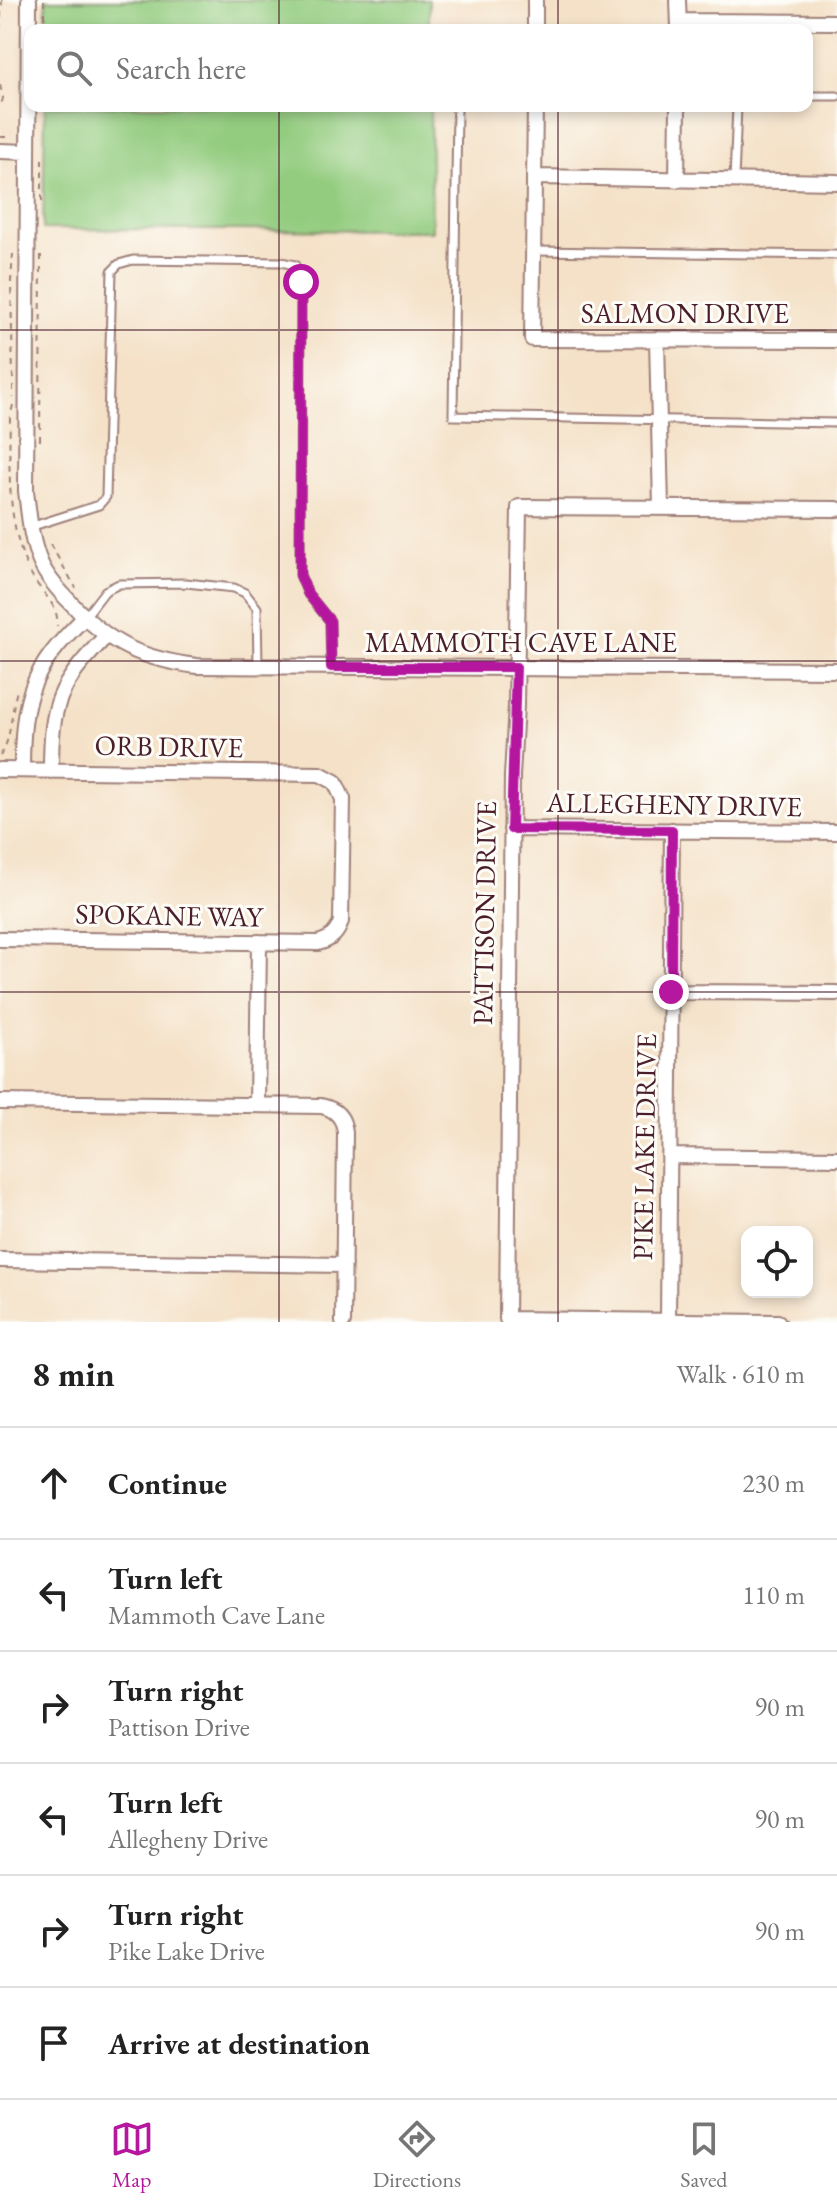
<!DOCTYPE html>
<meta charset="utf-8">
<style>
body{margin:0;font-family:"EB Garamond",serif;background:#f6f6f6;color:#222}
.controls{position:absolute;right:24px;bottom:24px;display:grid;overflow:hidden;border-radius:16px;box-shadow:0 4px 12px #0003}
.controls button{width:72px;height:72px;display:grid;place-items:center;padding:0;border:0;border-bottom:2px solid #e0e0e0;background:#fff;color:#222;font:40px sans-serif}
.stop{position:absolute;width:24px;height:24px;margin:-18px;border:6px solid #b5179e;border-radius:50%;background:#fff}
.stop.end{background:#b5179e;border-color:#fff;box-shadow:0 2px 8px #0008}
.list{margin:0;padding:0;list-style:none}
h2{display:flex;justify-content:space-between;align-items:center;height:104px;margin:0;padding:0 32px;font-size:34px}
h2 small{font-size:26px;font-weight:400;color:#767676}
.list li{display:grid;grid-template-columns:52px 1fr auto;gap:24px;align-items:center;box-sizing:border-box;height:112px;padding:0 32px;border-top:2px solid #e0e0e0}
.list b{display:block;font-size:30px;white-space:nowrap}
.list p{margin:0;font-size:26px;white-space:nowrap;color:#767676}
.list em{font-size:26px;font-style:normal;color:#767676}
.icon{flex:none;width:44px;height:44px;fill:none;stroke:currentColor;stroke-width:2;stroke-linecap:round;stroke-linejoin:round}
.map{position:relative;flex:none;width:837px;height:1322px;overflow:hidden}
.search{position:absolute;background:#fff;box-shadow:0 4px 12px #0003;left:24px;right:24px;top:24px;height:88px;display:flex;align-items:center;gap:20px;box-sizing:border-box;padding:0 28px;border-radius:16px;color:#767676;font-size:30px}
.sheet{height:776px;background:#fff}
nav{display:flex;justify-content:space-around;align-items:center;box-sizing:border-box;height:112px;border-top:2px solid #e0e0e0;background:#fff;font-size:22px;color:#767676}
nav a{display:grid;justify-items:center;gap:4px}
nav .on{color:#b5179e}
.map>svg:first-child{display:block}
</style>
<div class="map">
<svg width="837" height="1322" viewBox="0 0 837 1322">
<rect width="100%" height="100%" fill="#fdfcf7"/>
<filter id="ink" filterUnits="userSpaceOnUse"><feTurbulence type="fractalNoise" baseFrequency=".0125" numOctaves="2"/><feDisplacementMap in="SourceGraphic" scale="16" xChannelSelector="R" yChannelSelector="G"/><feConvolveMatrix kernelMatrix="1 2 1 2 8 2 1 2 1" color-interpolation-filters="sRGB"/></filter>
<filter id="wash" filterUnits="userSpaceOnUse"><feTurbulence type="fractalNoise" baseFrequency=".006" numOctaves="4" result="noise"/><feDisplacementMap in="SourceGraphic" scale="32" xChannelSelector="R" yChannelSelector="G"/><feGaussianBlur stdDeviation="1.8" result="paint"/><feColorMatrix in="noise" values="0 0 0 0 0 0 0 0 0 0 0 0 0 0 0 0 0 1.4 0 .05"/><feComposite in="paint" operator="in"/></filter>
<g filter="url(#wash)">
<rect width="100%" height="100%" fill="#f4e1c7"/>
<path fill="#93cc7f" stroke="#6e7655" stroke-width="2" d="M46,0h383v30h-383z
M45,106h385l2,125 -389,-2z"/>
</g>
<g filter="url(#ink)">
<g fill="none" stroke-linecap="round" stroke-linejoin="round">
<g stroke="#9f8079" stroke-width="11">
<path id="service" d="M807,96h30
M457,106l-4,310 384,7
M734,181l3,-75
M534,251l303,4
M30,527l69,-22 7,-8 6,-226 7,-7 14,-4 148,2 14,3 6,17 -1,293 8,19 22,27 1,46
M85,617l20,-26 14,-7 67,-1 48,5 11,5 12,15 1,58"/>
</g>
<g stroke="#9f8079" stroke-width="18">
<path id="minor" d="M29,0l-3,491c3,25 5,51 15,73 7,15 20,29 31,40 38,41 70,55 125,62l640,4
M678,0l1,28
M679,21l158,1
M535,30v-30
M535,106l-3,233 305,1
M0,151l28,1
M535,177l302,5
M677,180l1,-74
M657,339l4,169
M0,770l320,4 15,8 8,17 -2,122c-3,12 -11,19 -23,22l-318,-4
M22,770c0,-73 9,-101 62,-152
M51,771c0,-69 7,-84 54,-134
M511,829l326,3
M671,992l166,1
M0,1102l321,4c15,3 23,12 24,27l-2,189
M257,1105l2,-163
M669,1156l168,2
M0,1260l344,5
M668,1321l4,-491
M778,1322l-271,-3 5,-543 4,-71 3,-198 318,2"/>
</g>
<path stroke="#9f8079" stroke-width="2" stroke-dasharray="6 6" stroke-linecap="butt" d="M0,30l2,-30
M44,30v-30
M0,85l3,13 -3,10
M0,137h12
M42,201v-42
M13,379l-2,-98 2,-27
M13,385v13
M13,405l-3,13c-1,52 -3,100 17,149
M40,441l1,-190
M50,544l26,44
M30,573c9,18 30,31 27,53
M414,653l24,-2 65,3
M0,756c13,-19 10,-46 18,-68"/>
<use href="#service" stroke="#fff" stroke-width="7"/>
<use href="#minor" stroke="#fff" stroke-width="14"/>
</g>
</g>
<g fill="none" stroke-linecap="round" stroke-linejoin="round" filter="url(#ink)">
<path stroke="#b5179e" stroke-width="10" d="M301,282l-1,293 8,19 22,27 1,46h185l-5,162 161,1 -1,162"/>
</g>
<path fill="none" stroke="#4a1f2b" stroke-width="2" stroke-opacity="0.55" d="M279,0v30M558,0v30M279,106v1216M558,106v1216M0,330h837M0,661h837M0,992h837"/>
<g text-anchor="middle" stroke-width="6" stroke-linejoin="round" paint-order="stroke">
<g font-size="28" fill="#4a1f2b" stroke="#fdfcf7">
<text x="685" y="323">SALMON DRIVE</text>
<text x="521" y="652">MAMMOTH CAVE LANE</text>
<text transform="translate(169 746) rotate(1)" y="10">ORB DRIVE</text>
<text transform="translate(674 804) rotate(1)" y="10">ALLEGHENY DRIVE</text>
<text transform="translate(484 913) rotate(-89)" y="10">PATTISON DRIVE</text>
<text transform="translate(169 915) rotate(1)" y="10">SPOKANE WAY</text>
<text transform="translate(644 1147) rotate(-89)" y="10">PIKE LAKE DRIVE</text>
</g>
</g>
</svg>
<div class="controls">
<button><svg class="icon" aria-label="locate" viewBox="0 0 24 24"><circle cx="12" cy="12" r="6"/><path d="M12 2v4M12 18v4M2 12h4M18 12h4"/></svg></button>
</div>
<div class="stop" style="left:301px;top:282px"></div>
<div class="stop end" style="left:671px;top:992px"></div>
<div class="search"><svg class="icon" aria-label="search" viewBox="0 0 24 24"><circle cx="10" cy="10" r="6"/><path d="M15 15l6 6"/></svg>Search here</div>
</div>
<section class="sheet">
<h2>8 min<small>Walk · 610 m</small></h2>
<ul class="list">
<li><svg class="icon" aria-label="ahead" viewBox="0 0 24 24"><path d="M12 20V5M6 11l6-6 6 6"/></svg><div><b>Continue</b></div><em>230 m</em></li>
<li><svg class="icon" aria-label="left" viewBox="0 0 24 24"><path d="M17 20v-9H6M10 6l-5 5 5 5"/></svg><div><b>Turn left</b><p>Mammoth Cave Lane</p></div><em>110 m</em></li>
<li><svg class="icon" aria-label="right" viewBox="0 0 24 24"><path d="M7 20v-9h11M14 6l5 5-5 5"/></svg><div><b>Turn right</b><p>Pattison Drive</p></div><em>90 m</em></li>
<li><svg class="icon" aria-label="left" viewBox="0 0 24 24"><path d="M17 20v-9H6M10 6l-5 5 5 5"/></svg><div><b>Turn left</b><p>Allegheny Drive</p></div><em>90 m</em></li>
<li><svg class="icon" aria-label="right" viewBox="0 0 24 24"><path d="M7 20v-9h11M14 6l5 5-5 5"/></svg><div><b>Turn right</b><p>Pike Lake Drive</p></div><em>90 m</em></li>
<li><svg class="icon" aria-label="arrive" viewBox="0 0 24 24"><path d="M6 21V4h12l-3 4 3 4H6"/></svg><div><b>Arrive at destination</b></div></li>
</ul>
</section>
<nav>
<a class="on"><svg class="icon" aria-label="map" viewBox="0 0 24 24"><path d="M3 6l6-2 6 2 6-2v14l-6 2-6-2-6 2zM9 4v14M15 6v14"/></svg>Map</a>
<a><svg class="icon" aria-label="directions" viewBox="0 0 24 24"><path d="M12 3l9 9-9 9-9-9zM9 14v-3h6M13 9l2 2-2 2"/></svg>Directions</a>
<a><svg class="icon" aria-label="saved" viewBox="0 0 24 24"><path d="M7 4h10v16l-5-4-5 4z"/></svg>Saved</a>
</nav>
